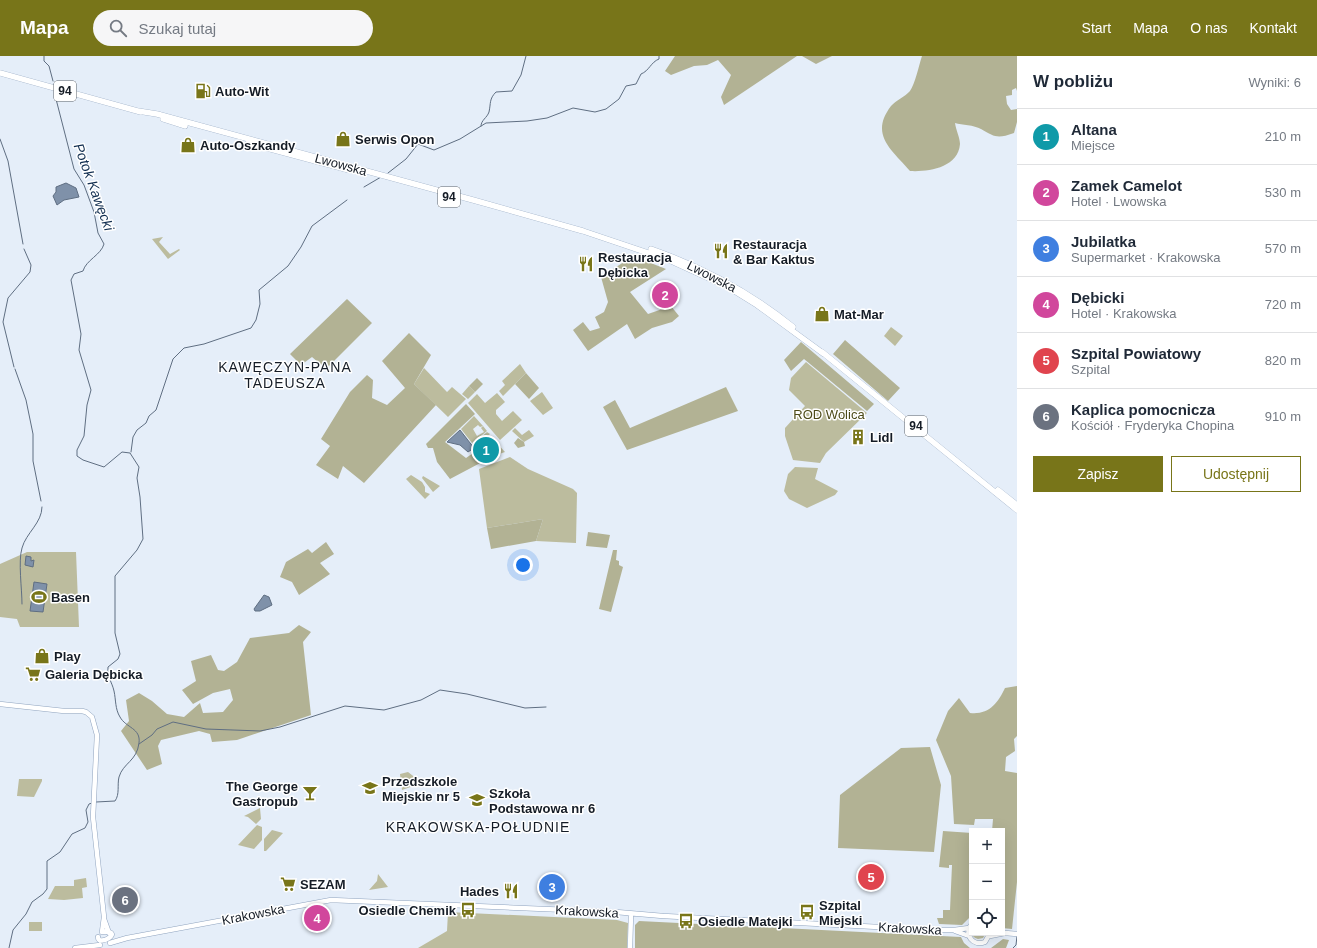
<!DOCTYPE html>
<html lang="pl">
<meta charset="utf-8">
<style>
body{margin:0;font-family:Helvetica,sans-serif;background:#f6f6f7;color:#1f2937}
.controls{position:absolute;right:12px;bottom:12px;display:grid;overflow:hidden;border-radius:0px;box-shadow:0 4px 16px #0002}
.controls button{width:36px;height:36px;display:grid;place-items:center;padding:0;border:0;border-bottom:1px solid #e0e1e3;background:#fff;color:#1f2937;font:20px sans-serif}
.you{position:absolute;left:523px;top:509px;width:14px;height:14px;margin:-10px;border:3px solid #fff;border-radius:50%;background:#1a73e8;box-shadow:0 0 0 6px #1a73e833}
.badge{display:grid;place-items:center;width:26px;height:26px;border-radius:50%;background:#787519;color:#fff;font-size:13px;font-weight:700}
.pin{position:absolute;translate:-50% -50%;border:2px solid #fff;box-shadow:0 1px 4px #0006}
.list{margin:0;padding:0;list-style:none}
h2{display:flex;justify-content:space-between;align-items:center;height:52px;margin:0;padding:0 16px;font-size:17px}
h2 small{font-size:13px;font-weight:400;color:#747a83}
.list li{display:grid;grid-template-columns:26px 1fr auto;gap:12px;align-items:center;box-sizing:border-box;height:56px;padding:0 16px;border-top:1px solid #e0e1e3}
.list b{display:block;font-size:15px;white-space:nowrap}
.list p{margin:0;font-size:13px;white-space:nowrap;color:#747a83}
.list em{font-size:13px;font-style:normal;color:#747a83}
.actions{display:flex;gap:8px;padding:12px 16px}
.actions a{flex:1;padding:9px 0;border:1px solid #787519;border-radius:0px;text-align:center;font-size:14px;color:#787519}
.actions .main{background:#787519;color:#fff}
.icon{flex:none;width:22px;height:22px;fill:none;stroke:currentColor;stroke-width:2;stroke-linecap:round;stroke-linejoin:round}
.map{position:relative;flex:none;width:1017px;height:892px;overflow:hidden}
header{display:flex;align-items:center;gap:24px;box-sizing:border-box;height:56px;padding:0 20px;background:#787519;color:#fff}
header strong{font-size:19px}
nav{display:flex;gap:22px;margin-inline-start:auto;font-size:14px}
.search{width:280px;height:36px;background:#f6f6f7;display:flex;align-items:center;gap:10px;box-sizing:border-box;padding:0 14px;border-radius:22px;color:#747a83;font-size:15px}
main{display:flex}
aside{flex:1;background:#fff}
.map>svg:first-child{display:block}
</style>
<header>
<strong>Mapa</strong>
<div class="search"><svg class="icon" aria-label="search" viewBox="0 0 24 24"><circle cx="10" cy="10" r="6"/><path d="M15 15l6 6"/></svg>Szukaj tutaj</div>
<nav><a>Start</a><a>Mapa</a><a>O nas</a><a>Kontakt</a></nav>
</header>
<main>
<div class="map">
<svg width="1017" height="892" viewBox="0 0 1017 892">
<rect width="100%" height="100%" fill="#e5eef9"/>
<path fill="#bcbc9e" d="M163,181l-4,5 11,12 9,-5 1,1 -12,9 -16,-20z
M891,271l12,9 -8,10 -11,-10z
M806,306l61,51 -41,40 -6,10 -27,-3 -8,-24v-8l20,-22 -16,-16 2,-12z
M520,308l6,9 -23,23 -4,-5 6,-6 -3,-4z
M424,312l23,24 5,-5 14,12 -18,18 -34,-33z
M469,330l6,6 -7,7 -6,-5z
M542,336l11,16 -10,7 -13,-14z
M497,337l8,9 -9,8v4l6,7 11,-10 9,9 -22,20 -32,-37 9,-9 8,9z
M474,360l9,10 -3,1 -2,-2 -5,4 4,7 7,-4 -3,-4 2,-2 4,5 -15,12 -11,-14z
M515,372l7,7 7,-5 5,6 -10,6 -12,-11z
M487,376l3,2 -12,11 3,4 4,-2 3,3 8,-6 -1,-3 10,11 -20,7 -12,-15z
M510,401l18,12 45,20 4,4 -1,50 -40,-2 7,-22 -56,9 -8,-59z
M795,411l23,1 -3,11 23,12 -3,4 -28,13 -18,-9 -5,-8 4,-17z
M411,419l11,7 3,5v5l5,2 -5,5 -19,-20z
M423,420l17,10 -7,6 -11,-14z
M27,496h49l3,75h-59l-3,-8 -17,-2v-53z
M408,716l9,7 2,5 -17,6 -2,-16z
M19,723h23v2l-8,16 -17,-1z
M260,752l1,11 -5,5 -8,-7 -4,-1z
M257,769l5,2v13l-8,9 -16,-4z
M272,774l11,3 -17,18h-2v-12z
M378,818l10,13 -19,3 8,-9z
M86,822l1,9 -5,1 1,10 -19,2 -16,-1 7,-13h19v-6z
M448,856l169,8 11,3 -1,25h-209l29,-17z
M29,866h13v9h-13z
M972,874v3h14l-3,5 -5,1c-5,-1 -7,-4 -6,-9z"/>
<path fill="#b2b294" d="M675,0h122l-73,49 -3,-8 10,-22 -13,-15 -11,5 -13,1 -23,9 -6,-4z
M802,0h30l-16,8z
M922,0h95v35l-1,-3 -4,2v5l-6,1 1,8 4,6 6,-1v13l-3,11c-17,6 -19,4 -33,-4 -7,-4 -19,-4 -26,-6 1,7 5,15 5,21 -2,24 -32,28 -50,27 -18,-21 -41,-36 -19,-65 5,-6 14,-9 19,-15 5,-7 9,-26 12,-35z
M633,200l33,13 -36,23 18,22 23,-8 8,10 -7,6 -20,6 -17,11 -8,-15 -39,27 -15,-21 10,-8 7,9 10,-3 -5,-11 9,-5 4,-10 -7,-25z
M347,243l25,24 -46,46 -14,-12 -11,8 -11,-11z
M409,277l22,22 -17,29 22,21 -72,78 -21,-17 -5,13 -22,-14 14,-19 -9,-7 29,-47 17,-17 6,5 -1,18 15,7 18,-17 -23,-27z
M845,284l55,48 -12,13 -55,-47z
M801,286l73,62 -7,7 -63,-52 -13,12 -7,-11z
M526,317l13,15 -10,11 -14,-15z
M477,322l6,6 -8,8 -6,-6z
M726,331l12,24 -111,39 -24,-43 12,-7 15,28z
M466,348l9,10 -30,28 21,16 10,-7 8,10 -34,18 -13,-17 -4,-14h-5l-2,-4z
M518,382l6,4 1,4 -7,2 -4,-5z
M543,463l-7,22 -45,8 -4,-21z
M588,476l22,3 -3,13 -21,-2z
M326,486l8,12 -14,9 10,11 -31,21 -7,-13 -12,-5 6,-15 22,-13 4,4z
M613,494h4l-1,10 3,1v4l4,2 -12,45 -12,-3z
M299,569l12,7 -8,10 8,73 -74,25 -25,2 -2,-8 -11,-3 -38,9 -3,6 4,18 -15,6 -26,-39 8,-10 -3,-21 13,-7 13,8 15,13 17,3 16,-14 3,10 20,-1 10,-12 -3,-11 -17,4 -20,11 -11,-14 14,-9 -5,-20 20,-6 7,15 6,1 13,-9 13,-24 39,-5z
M1017,630v50l-3,3 1,12 -9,6 -1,14 12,2v109l-5,47 -10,-1v-97h-10l1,-12h-18l-1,6 -20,-1 -3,-48 -15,-36 12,-29 11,-13 11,15c19,2 28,-10 35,-25z
M930,691l11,38 -7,67 -96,-4 2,-53 61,-47z
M943,775l29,2v82l-10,10 -23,-1 -2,-6h6v-8h7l2,-45h-3v3l-10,-1z
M639,865l322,16 3,6 6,5h-335v-23z
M1003,883l6,1 -3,8h-15z"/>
<path fill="#7f91a9" stroke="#5f6e82" d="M66,127l10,5 3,9 -15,3 -7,5 -4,-9 3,-4v-5z
M460,374l14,18 -6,4 -8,-7 -13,-3z
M26,500l5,1v4l3,-1 -1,7 -8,-2z
M34,526l13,2 -4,28 -13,-1z
M264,539l5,2 3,8 -12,6h-5l-1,-2z"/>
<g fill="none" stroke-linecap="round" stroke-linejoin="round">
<path stroke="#5f6e82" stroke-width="1" d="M44,0v5l5,5 4,15
M56,43l18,70 10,16 10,27 4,21 6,11c-3,11 -18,16 -21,27l-9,3 -3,6 10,54 -2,16 12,40 -4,15 -3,31 -7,14v6l6,4 21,7 18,-15 8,1 9,14 -2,11 3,19 3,42 -6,11 -22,26v57l5,21 -2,5 -10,8c-1,10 4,15 6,24 2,9 1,18 6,26 6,11 21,11 19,26 -2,18 -16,20 -20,34 -2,8 1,17 -4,24l-19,1
M481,70c0,-6 6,-8 8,-14 2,-9 0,-13 7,-20l16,-1 9,-16 5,-19
M0,83l8,22 15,83
M388,117l18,-14 12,-15 16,6 26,-11 26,-16 41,-2 20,-3 26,-10 22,4 11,-3 13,-10 7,-13 10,-2 5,-10c8,-3 10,-12 18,-15v-3
M364,131l17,-10
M14,311l-11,-45 5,-24 22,-26 1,-7 -7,-16
M15,313l11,31 7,34v27l8,40
M131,396l2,-15 4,-7 9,-7 3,-7 7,-6 17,-51 11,-11 20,-4 47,-16 5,-8 4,-16 -1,-14 29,-24 13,-19 11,-21 35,-26
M22,548c0,-15 -4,-43 0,-56 4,-15 20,-25 20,-41
M139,688l13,-9 5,-6 16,-7 33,7 54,2 20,-4 65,-21 39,4 37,-10 19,-10 27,4 58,14 21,-1
M9,892l4,-18 13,-16 6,-12 11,-8 4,-5v-28l13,-9 12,-18 13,-6 3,-6 -2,-12 3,-6 3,-1
M1013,892l3,-3 1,-9"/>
<g stroke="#90a4bf" stroke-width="5.5">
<path id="minor" d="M0,648l64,7h18l4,1 6,5 5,18 -4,82 11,100 -2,15
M104,863l5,14
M972,868c-9,10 1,23 13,18l5,-9
M955,875l14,5
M990,880l15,-3 12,1
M98,881c0,11 28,-7 4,-5
M110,887l17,-5 204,-38 285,12 47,4 274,14h17l15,-2
M75,892l25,-3
M630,892l1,-34"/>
</g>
<g stroke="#90a4bf" stroke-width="6">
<path id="major" d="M0,17l141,39
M138,55l19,3 316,86 110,31 86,29 59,27 29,18 67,49
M163,63l22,7
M248,87l101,27
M651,193c51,18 99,43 142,78
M822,296l195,158
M998,434l19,15"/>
</g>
<use href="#minor" stroke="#fff" stroke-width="4.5"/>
<use href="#major" stroke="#fff" stroke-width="5.5"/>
</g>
<defs>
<g id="fuel-bare" transform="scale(1.2)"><path d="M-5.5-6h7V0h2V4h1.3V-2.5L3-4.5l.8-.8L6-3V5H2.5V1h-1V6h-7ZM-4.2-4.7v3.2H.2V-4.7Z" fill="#787519" stroke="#fff" stroke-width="2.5" paint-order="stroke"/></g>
<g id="shop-bare" transform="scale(1.2)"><path d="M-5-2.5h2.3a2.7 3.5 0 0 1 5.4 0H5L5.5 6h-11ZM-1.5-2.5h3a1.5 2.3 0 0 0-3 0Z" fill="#787519" stroke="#fff" stroke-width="2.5" paint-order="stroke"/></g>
<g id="restaurant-bare" transform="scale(1.2)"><path d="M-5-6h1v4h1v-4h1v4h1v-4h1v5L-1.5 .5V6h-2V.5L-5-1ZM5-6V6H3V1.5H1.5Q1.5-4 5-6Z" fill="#787519" stroke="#fff" stroke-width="2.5" paint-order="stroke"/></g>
<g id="building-bare" transform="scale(1.2)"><path d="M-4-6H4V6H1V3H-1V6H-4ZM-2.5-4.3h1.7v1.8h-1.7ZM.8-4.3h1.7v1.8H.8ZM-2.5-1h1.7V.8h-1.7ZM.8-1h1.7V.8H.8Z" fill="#787519" stroke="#fff" stroke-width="2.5" paint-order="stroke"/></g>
<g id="stadium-bare" transform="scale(1.2)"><path d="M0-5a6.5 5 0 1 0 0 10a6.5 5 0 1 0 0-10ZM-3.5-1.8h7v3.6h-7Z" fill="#787519" stroke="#fff" stroke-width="2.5" paint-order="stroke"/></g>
<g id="supermarket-bare" transform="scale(1.2)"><path d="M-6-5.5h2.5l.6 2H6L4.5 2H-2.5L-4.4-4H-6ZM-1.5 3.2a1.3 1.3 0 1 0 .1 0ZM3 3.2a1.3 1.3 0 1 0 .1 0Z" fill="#787519" stroke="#fff" stroke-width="2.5" paint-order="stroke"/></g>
<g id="school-bare" transform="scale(1.2)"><path d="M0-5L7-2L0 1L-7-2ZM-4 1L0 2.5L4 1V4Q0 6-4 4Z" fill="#787519" stroke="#fff" stroke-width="2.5" paint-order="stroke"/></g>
<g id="bar-bare" transform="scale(1.2)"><path d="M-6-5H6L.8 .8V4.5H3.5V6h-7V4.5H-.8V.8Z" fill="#787519" stroke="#fff" stroke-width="2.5" paint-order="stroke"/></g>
<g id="bus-bare" transform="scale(1.2)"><path d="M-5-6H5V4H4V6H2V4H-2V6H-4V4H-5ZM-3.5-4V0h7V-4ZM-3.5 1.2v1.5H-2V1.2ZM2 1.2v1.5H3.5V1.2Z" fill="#787519" stroke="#fff" stroke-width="2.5" paint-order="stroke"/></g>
</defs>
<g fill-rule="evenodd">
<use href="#fuel-bare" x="203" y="35"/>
<use href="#shop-bare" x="343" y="83"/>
<use href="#shop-bare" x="188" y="89"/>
<use href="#restaurant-bare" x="721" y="195"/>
<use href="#restaurant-bare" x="586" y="208"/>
<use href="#shop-bare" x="822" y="258"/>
<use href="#building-bare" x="858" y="381"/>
<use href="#stadium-bare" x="39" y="541"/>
<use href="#shop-bare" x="42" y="600"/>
<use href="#supermarket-bare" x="33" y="618"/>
<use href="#school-bare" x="370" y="732"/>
<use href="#bar-bare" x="310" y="737"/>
<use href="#school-bare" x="477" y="744"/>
<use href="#supermarket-bare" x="288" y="828"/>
<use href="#restaurant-bare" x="511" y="835"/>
<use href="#bus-bare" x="468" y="854"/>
<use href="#bus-bare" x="807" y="856"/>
<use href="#bus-bare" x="686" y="865"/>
</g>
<g text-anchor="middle" stroke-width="3" stroke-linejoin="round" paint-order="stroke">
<g fill="#fff" stroke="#5b6067" stroke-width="1">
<rect x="54" y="25" width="22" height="20" rx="3"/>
<rect x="438" y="131" width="22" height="20" rx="3"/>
<rect x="905" y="360" width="22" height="20" rx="3"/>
</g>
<g font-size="12" font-weight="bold" fill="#151c26">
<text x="65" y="39">94</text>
<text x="449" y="145">94</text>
<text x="916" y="374">94</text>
</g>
<g font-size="13" font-weight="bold" fill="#151c26" stroke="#fff" text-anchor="start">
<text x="215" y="40">Auto-Wit</text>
<text x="355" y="88">Serwis Opon</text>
<text x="200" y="94">Auto-Oszkandy</text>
<text x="733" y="193">Restauracja<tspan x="733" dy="15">&amp; Bar Kaktus</tspan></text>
<text x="598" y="206">Restauracja<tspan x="598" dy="15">Dębicka</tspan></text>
<text x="834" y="263">Mat-Mar</text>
<text x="870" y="386">Lidl</text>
<text x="51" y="546">Basen</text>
<text x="54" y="605">Play</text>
<text x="45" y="623">Galeria Dębicka</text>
<text x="382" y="730">Przedszkole<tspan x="382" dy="15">Miejskie nr 5</tspan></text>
<text x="298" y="735" text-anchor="end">The George<tspan x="298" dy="15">Gastropub</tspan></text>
<text x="489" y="742">Szkoła<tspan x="489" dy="15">Podstawowa nr 6</tspan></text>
<text x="300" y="833">SEZAM</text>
<text x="499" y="840" text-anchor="end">Hades</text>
<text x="819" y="854">Szpital<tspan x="819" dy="15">Miejski</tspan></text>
<text x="456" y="859" text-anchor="end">Osiedle Chemik</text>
<text x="698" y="870">Osiedle Matejki</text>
</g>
<g font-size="13" fill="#151c26" stroke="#fff">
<text transform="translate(341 108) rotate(15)" y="5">Lwowska</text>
<text transform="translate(712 220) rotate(27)" y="5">Lwowska</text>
<text transform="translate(587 855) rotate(3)" y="5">Krakowska</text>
<text transform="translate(253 858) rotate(-11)" y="5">Krakowska</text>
<text transform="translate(910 872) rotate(3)" y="5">Krakowska</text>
</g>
<g font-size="13" fill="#4c4a17" stroke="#fff">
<text x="829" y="363">ROD Wolica</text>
</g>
<g font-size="14" font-style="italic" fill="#112e50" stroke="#fff">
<text transform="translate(94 131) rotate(70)" y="5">Potok Kawęcki</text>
</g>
<g font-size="14" letter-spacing="1" fill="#151c26" stroke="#fff">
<text x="285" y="316">KAWĘCZYN-PANA<tspan x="285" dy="16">TADEUSZA</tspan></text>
<text x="478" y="776">KRAKOWSKA-POŁUDNIE</text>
</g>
</g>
</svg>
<div class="controls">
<button>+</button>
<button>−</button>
<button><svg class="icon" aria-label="locate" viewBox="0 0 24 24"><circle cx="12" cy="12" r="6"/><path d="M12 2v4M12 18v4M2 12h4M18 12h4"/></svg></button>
</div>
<div class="you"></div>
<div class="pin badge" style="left:486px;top:394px;background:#0f9aa8">1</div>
<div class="pin badge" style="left:665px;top:239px;background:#d1479c">2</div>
<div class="pin badge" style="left:552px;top:831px;background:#3f7fe0">3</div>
<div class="pin badge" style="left:317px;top:862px;background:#d1479c">4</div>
<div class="pin badge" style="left:871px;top:821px;background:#e0444e">5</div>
<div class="pin badge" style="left:125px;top:844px;background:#6b7280">6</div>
</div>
<aside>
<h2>W pobliżu<small>Wyniki: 6</small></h2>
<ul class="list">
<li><span class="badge" style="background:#0f9aa8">1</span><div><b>Altana</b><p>Miejsce</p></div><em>210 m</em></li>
<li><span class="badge" style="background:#d1479c">2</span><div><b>Zamek Camelot</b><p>Hotel · Lwowska</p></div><em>530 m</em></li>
<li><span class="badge" style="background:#3f7fe0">3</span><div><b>Jubilatka</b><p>Supermarket · Krakowska</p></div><em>570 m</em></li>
<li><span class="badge" style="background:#d1479c">4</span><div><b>Dębicki</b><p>Hotel · Krakowska</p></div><em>720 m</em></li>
<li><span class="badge" style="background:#e0444e">5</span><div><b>Szpital Powiatowy</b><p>Szpital</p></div><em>820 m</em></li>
<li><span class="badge" style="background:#6b7280">6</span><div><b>Kaplica pomocnicza</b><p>Kościół · Fryderyka Chopina</p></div><em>910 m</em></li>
</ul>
<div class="actions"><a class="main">Zapisz</a><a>Udostępnij</a></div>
</aside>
</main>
